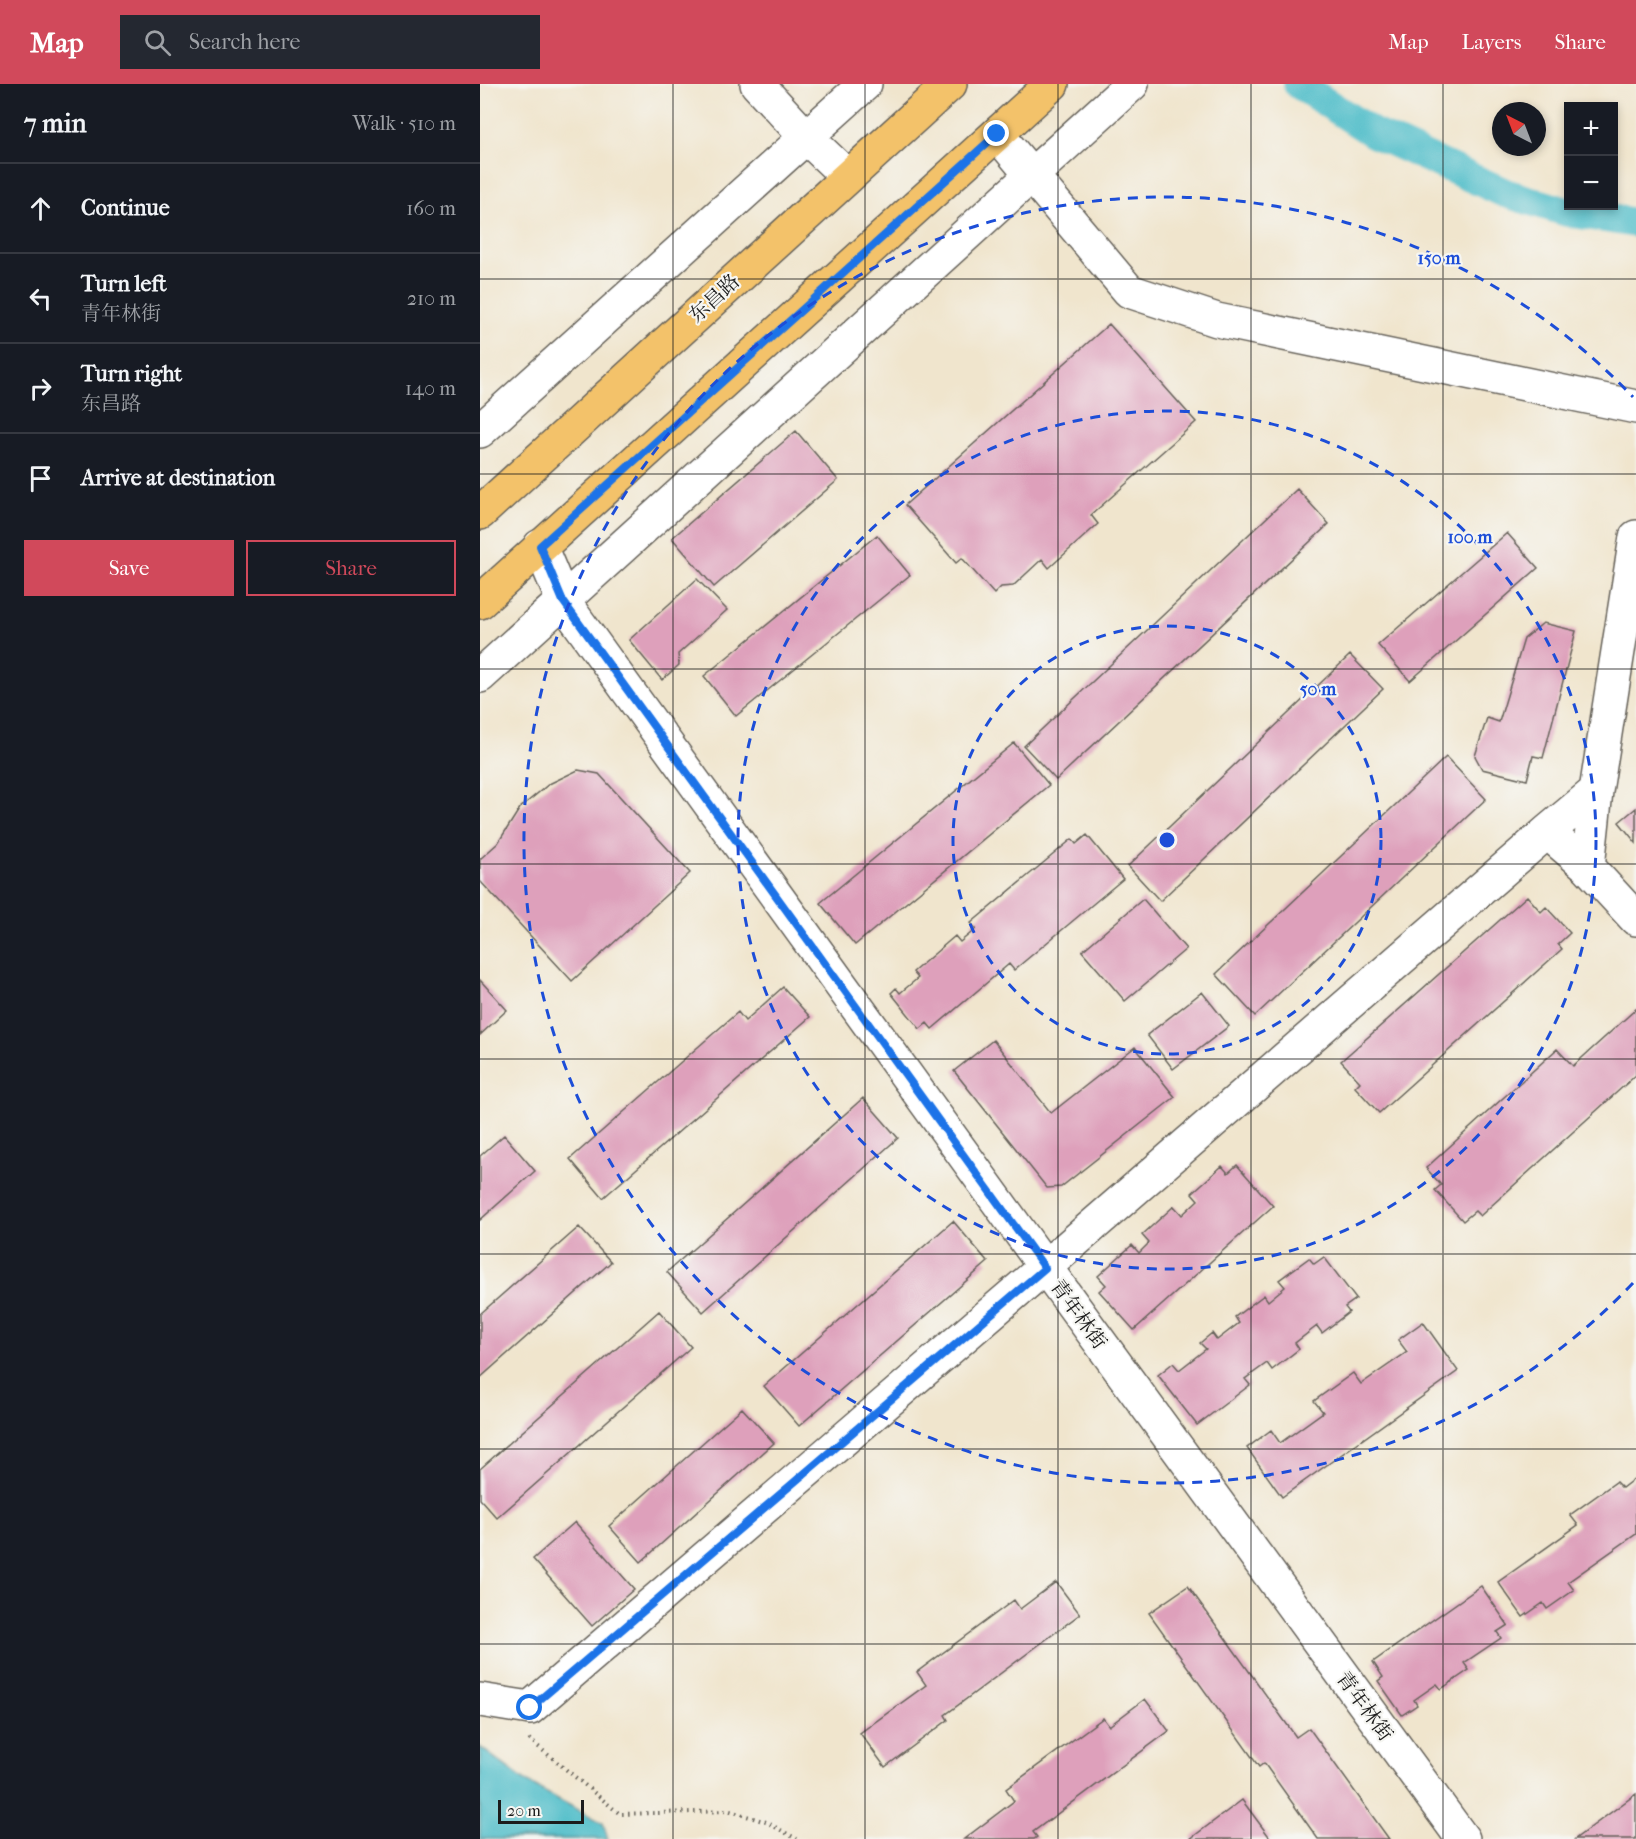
<!DOCTYPE html>
<meta charset="utf-8">
<style>
body{margin:0;font-family:"IM FELL French Canon","Noto Serif SC",serif;background:#242831;color:#f1f3f6}
.controls{position:absolute;right:18px;top:18px;display:grid;overflow:hidden;border-radius:0px;box-shadow:0 3px 9px #0003}
.controls button{width:54px;height:54px;display:grid;place-items:center;padding:0;border:0;border-bottom:2px solid #363941;background:#171b24;color:#f1f3f6;font:30px sans-serif}
.compass{position:absolute;left:1012px;top:18px;width:54px;height:54px;border-radius:50%;background:#171b24;box-shadow:0 3px 9px #0003;rotate:318deg}
.scale{position:absolute;left:18px;bottom:15px;width:86px;box-sizing:border-box;padding-left:6px;border:3px solid #1c1c1c;border-top:0;font-size:16px;line-height:21px;white-space:nowrap;color:#1c1c1c;-webkit-text-stroke:4px #f6f6f2;paint-order:stroke}
.stop{position:absolute;width:18px;height:18px;margin:-14px;border:4px solid #1a73e8;border-radius:50%;background:#fff}
.stop.end{background:#1a73e8;border-color:#fff;box-shadow:0 2px 6px #0008}
.list{margin:0;padding:0;list-style:none}
h2{display:flex;justify-content:space-between;align-items:center;height:78px;margin:0;padding:0 24px;font-size:26px}
h2 small{font-size:20px;font-weight:400;color:#9ea1a6}
.list li{display:grid;grid-template-columns:39px 1fr auto;gap:18px;align-items:center;box-sizing:border-box;height:90px;padding:0 24px;border-top:2px solid #363941}
.list b{display:block;font-size:22px;white-space:nowrap}
.list p{margin:0;font-size:20px;white-space:nowrap;color:#9ea1a6}
.list em{font-size:20px;font-style:normal;color:#9ea1a6}
.actions{display:flex;gap:12px;padding:18px 24px}
.actions a{flex:1;padding:14px 0;border:2px solid #d1495b;border-radius:0px;text-align:center;font-size:21px;color:#d1495b}
.actions .main{background:#d1495b;color:#fff}
.icon{flex:none;width:33px;height:33px;fill:none;stroke:currentColor;stroke-width:2;stroke-linecap:round;stroke-linejoin:round}
.map{position:relative;flex:none;width:1156px;height:1755px;overflow:hidden}
header{display:flex;align-items:center;gap:36px;box-sizing:border-box;height:84px;padding:0 30px;background:#d1495b;color:#fff}
header strong{font-size:28px}
nav{display:flex;gap:33px;margin-inline-start:auto;font-size:21px}
.search{width:420px;height:54px;background:#242831;display:flex;align-items:center;gap:15px;box-sizing:border-box;padding:0 21px;border-radius:0px;color:#9ea1a6;font-size:22px}
main{display:flex}
aside{flex:1;background:#171b24}
.map>svg:first-child{display:block}
</style>
<header>
<strong>Map</strong>
<div class="search"><svg class="icon" aria-label="search" viewBox="0 0 24 24"><circle cx="10" cy="10" r="6"/><path d="M15 15l6 6"/></svg>Search here</div>
<nav><a>Map</a><a>Layers</a><a>Share</a></nav>
</header>
<main>
<aside>
<h2>7 min<small>Walk · 510 m</small></h2>
<ul class="list">
<li><svg class="icon" aria-label="ahead" viewBox="0 0 24 24"><path d="M12 20V5M6 11l6-6 6 6"/></svg><div><b>Continue</b></div><em>160 m</em></li>
<li><svg class="icon" aria-label="left" viewBox="0 0 24 24"><path d="M17 20v-9H6M10 6l-5 5 5 5"/></svg><div><b>Turn left</b><p>青年林街</p></div><em>210 m</em></li>
<li><svg class="icon" aria-label="right" viewBox="0 0 24 24"><path d="M7 20v-9h11M14 6l5 5-5 5"/></svg><div><b>Turn right</b><p>东昌路</p></div><em>140 m</em></li>
<li><svg class="icon" aria-label="arrive" viewBox="0 0 24 24"><path d="M6 21V4h12l-3 4 3 4H6"/></svg><div><b>Arrive at destination</b></div></li>
</ul>
<div class="actions"><a class="main">Save</a><a>Share</a></div>
</aside>
<div class="map">
<svg width="1156" height="1755" viewBox="0 0 1156 1755">
<rect width="100%" height="100%" fill="#f6f6f2"/>
<filter id="ink" filterUnits="userSpaceOnUse"><feTurbulence type="fractalNoise" baseFrequency=".0167" numOctaves="2"/><feDisplacementMap in="SourceGraphic" scale="12" xChannelSelector="R" yChannelSelector="G"/><feConvolveMatrix kernelMatrix="1 2 1 2 8 2 1 2 1" color-interpolation-filters="sRGB"/></filter>
<filter id="wash" filterUnits="userSpaceOnUse"><feTurbulence type="fractalNoise" baseFrequency=".008" numOctaves="4" result="noise"/><feDisplacementMap in="SourceGraphic" scale="24" xChannelSelector="R" yChannelSelector="G"/><feGaussianBlur stdDeviation="1.35" result="paint"/><feColorMatrix in="noise" values="0 0 0 0 0 0 0 0 0 0 0 0 0 0 0 0 0 1.4 0 .05"/><feComposite in="paint" operator="in"/></filter>
<g filter="url(#wash)">
<rect width="100%" height="100%" fill="#f0e5cd"/>
<path fill="#50bdc9" stroke="#366c72" stroke-width="1.5" d="M0,1663l48,36 75,40 5,16h-128z"/>
<g fill="none" stroke-linecap="round" stroke-linejoin="round">
<path stroke="#50bdc9" stroke-width="30" d="M818,0l75,49 132,60 62,19 69,11"/>
</g>
<g id="blocks">
<path fill="#dea0bb" d="M629,240l87,98 -105,93 7,9 -49,44 -7,-9 -29,27 -12,1 -7,7 -32,-36 -6,5 -51,-58z
M316,347l42,49 -124,107 -42,-49z
M817,405l32,35 -273,256 -32,-34z
M1027,449l31,35 -128,113 -32,-36z
M397,451l33,40 -174,141 -32,-40z
M217,495l30,31 -49,44 1,11 -17,15 -33,-40z
M1063,539l33,8 -33,127 -10,-2 -6,24 -45,-11 -7,-13 12,-38 12,4 25,-83z
M870,571l33,34 -223,212 -32,-35z
M534,659l35,42 -194,160 -35,-42z
M966,673l40,42 -231,217 -39,-42z
M98,686l21,4 91,99 -118,108 -92,-100v-22l18,-16 22,-35 29,-24z
M1156,724v35l-17,-21z
M607,751l36,44 -109,91 -5,-6 -77,65 -5,-6 -7,6 -29,-36 5,-5 4,5 18,-15 -5,-6 42,-36 5,6 16,-13 -5,-6 101,-84 4,5z
M1047,812l14,16 5,-5 24,26 -12,11 4,5 -183,164 -24,-26 5,-5 -19,-21z
M663,815l43,50 -61,52 -43,-50z
M0,896l27,30 -27,25z
M303,903l27,30 -207,181 -33,-39 168,-147 7,9z
M722,908l27,34 -56,43 -26,-34z
M1156,925v66l-156,141 -5,-5 -12,10 -28,-31 6,-5 -15,-17 131,-119 16,17z
M513,956l58,73 84,-66 40,50 -114,90 -14,1 -93,-117z
M383,1014l35,40 -195,174 -36,-40z
M24,1051l31,36 -55,49v-64z
M757,1081l36,41 -139,124 -35,-39 7,-6 -8,-9 34,-31 7,8 10,-10 -7,-8 32,-29 8,9 16,-15 -6,-7 30,-27 6,7z
M473,1137l35,41 -189,164 -35,-40z
M99,1143l32,35 -131,116v-64z
M844,1173l32,42 -11,8 4,5 -27,21 -5,-7 -22,17 4,6 -27,21 -5,-7 -22,16 5,6 -53,40 -39,-50 15,-12 6,7 27,-21 -6,-6 12,-10 5,7 22,-17 -4,-6 29,-22 4,6 17,-14 -6,-7 30,-22 5,6z
M179,1227l32,36 -194,171 -17,-19v-30z
M943,1238l35,49 -176,126 -35,-49 24,-18 9,13 43,-31 -9,-11 39,-28 8,11 46,-32 -9,-12z
M262,1324l32,35 -133,119 -32,-36z
M1155,1394l1,56 -68,48 6,8 -27,19 -4,-6 -20,14 -25,-35 80,-57 -8,-10 46,-33 6,6z
M95,1438l59,67 -42,37 -59,-67z
M576,1498l24,32 -135,101 3,5 -63,47 -25,-34 66,-48 -9,-13 97,-72 6,9z
M708,1502l108,151 13,-9 80,111h-71l-54,-76 -5,4 -110,-154z
M1001,1502l27,39 -11,7 4,6 -37,25 5,7 -28,19 -4,-5 -23,16 3,5 -15,10 -24,-34 5,-4 -10,-15z
M665,1615l24,32 -136,101 4,5 -3,2h-70l50,-38 -8,-12 97,-71 6,8z
M1156,1710v45h-61z
M762,1716l29,39h-81z"/>
</g>
</g>
<g filter="url(#ink)">
<use href="#blocks" fill-opacity="0" stroke="#66625a" stroke-width="1.5"/>
<g fill="none" stroke-linecap="round" stroke-linejoin="round">
<g stroke="#66625a" stroke-width="36">
<path id="minor" d="M277,0l48,52 42,40
M517,50l132,157 88,29 419,87
M0,347l385,-347
M60,462l23,55 482,666 418,572
M0,592l652,-592
M1067,748l49,-41
M1108,783l8,-76 40,-254
M0,1616l50,8 515,-441 502,-435 41,35 48,52"/>
</g>
<g stroke="#66625a" stroke-width="36">
<path id="major" d="M0,429l470,-429
M0,518l572,-518"/>
</g>
<path stroke="#66625a" stroke-width="4" stroke-dasharray="1.5 4.5" stroke-linecap="butt" d="M49,1655l91,75 110,-3 36,11 31,17"/>
<use href="#minor" stroke="#fff" stroke-width="33"/>
<use href="#major" stroke="#f3c26a" stroke-width="33"/>
</g>
</g>
<g fill="none" stroke-linecap="round" stroke-linejoin="round" filter="url(#ink)">
<path stroke="#1a73e8" stroke-width="8" d="M50,1624l515,-440 -482,-667 -23,-55 457,-412"/>
</g>
<path fill="none" stroke="#1c1c1c" stroke-width="1.5" stroke-opacity="0.55" d="M193,0v1755M385,0v1755M578,0v1755M771,0v1755M963,0v1755M0,195h1156M0,390h1156M0,585h1156M0,780h1156M0,975h1156M0,1170h1156M0,1365h1156M0,1560h1156"/>
<g fill="none" stroke="#1d4ed8" stroke-width="3" stroke-dasharray="10 8">
<circle cx="687" cy="756" r="214"/>
<circle cx="687" cy="756" r="429"/>
<path d="M1153 1199A643 643 0 1 1 1153 313"/>
</g>
<g text-anchor="middle" stroke-width="4.5" stroke-linejoin="round" paint-order="stroke">
<g font-size="20" fill="#1c1c1c" stroke="#f6f6f2">
<text transform="translate(234 214) rotate(-43)" y="7">东昌路</text>
<text transform="translate(599 1230) rotate(54)" y="7">青年林街</text>
<text transform="translate(885 1622) rotate(54)" y="7">青年林街</text>
</g>
</g>
<circle cx="687" cy="756" r="9" fill="#1d4ed8" stroke="#f6f6f2" stroke-width="3"/>
<g font-size="18" text-anchor="middle" font-weight="bold" fill="#1d4ed8" stroke="#f6f6f2" stroke-width="4.5" stroke-linejoin="round" paint-order="stroke">
<text x="959" y="180">150 m</text>
<text x="990" y="459">100 m</text>
<text x="838" y="611">50 m</text>
</g>
</svg>
<div class="controls">
<button>+</button>
<button>−</button>
</div>
<svg class="compass" viewBox="-18 -18 36 36"><path d="M0-13l5 13h-10z" fill="#e53935"/><path d="M0 13l5-13h-10z" fill="#9ea1a6"/></svg>
<div class="scale">20 m</div>
<div class="stop" style="left:50px;top:1624px"></div>
<div class="stop end" style="left:517px;top:50px"></div>
</div>
</main>
